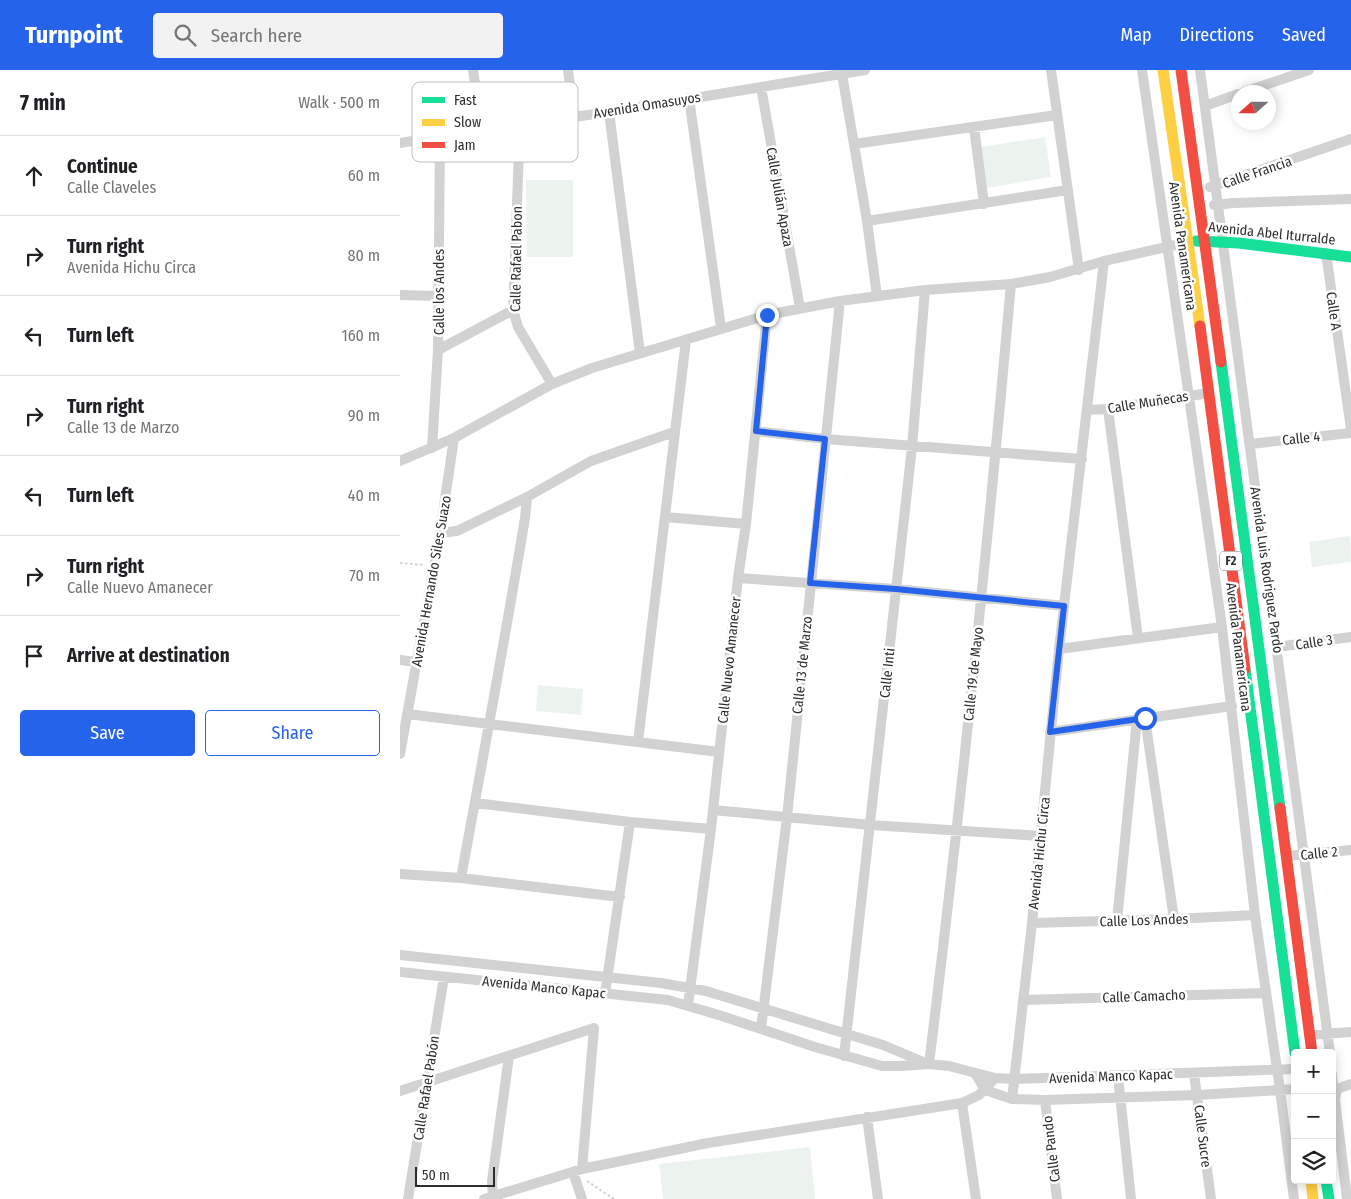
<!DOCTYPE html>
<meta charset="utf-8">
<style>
body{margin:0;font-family:"Fira Sans Condensed",sans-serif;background:#f2f2f2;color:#202124}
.controls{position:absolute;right:15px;bottom:15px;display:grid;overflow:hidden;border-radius:5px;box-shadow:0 2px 12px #0003}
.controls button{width:45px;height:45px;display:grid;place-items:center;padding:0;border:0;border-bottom:1px solid #e0e0e0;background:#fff;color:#202124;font:25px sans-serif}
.compass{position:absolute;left:831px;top:15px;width:45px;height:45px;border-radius:50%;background:#fff;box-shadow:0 2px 12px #0003;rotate:249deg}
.scale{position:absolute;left:15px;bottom:12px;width:80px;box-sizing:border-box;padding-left:5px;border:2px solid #2d2d2d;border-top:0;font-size:14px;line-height:18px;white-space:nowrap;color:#2d2d2d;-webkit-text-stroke:4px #fff;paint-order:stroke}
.stop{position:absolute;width:15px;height:15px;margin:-11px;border:4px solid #2563eb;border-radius:50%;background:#fff}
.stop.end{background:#2563eb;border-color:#fff;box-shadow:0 1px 5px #0008}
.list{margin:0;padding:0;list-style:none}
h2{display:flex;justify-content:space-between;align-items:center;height:65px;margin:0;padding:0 20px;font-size:21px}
h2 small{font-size:16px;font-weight:400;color:#757577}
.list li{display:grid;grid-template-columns:32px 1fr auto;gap:15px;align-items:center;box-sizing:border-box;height:80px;padding:0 20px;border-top:1px solid #e0e0e0}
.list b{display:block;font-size:19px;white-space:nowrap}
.list p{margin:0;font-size:16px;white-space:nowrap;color:#757577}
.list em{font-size:16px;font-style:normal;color:#757577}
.actions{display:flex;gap:10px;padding:15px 20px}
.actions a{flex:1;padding:11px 0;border:1px solid #2563eb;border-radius:5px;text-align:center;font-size:18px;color:#2563eb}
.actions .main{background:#2563eb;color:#fff}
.icon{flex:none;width:28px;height:28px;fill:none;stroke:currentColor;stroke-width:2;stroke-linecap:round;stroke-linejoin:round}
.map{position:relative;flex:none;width:951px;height:1129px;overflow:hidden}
header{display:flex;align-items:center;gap:30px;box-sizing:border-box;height:70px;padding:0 25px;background:#2563eb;color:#fff}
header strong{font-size:24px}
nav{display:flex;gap:28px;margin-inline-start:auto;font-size:18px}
.search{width:350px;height:45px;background:#f2f2f2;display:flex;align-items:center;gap:12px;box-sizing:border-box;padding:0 18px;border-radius:5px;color:#757577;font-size:19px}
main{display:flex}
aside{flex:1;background:#fff}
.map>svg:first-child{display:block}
</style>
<header>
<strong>Turnpoint</strong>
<div class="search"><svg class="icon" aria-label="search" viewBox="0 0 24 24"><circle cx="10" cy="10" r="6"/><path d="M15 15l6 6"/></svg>Search here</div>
<nav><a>Map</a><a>Directions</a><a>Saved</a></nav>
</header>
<main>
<aside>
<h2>7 min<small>Walk · 500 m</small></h2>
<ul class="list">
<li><svg class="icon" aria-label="ahead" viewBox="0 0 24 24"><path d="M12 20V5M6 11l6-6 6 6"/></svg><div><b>Continue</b><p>Calle Claveles</p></div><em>60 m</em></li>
<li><svg class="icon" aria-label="right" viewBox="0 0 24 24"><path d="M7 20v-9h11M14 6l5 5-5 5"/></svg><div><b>Turn right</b><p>Avenida Hichu Circa</p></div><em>80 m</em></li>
<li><svg class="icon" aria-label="left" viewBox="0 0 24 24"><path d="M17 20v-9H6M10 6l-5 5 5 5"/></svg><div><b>Turn left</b></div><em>160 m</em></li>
<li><svg class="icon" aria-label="right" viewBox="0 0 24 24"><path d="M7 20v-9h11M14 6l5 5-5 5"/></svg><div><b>Turn right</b><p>Calle 13 de Marzo</p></div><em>90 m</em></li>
<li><svg class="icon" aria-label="left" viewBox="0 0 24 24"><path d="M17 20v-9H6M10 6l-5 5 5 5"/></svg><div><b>Turn left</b></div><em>40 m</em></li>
<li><svg class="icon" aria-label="right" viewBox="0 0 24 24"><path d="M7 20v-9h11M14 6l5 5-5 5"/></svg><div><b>Turn right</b><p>Calle Nuevo Amanecer</p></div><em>70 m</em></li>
<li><svg class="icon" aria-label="arrive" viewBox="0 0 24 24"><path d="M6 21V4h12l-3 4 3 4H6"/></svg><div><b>Arrive at destination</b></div></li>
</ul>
<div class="actions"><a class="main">Save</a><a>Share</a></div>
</aside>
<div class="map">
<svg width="951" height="1129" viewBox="0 0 951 1129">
<rect width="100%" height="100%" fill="#fff"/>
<path fill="#ecf3ef" d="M645,67l6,40 -64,11 -6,-41z
M126,110h47v77h-46z
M950,466l1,26 -39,5 -3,-25z
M138,615l45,4 -2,26 -45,-4z
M410,1077l5,52h-152l-4,-35z"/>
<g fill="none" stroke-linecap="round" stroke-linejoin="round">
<path stroke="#d1d1d1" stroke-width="2" stroke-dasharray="2.5 2.5" stroke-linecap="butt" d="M0,493l25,2
M187,1111l27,18"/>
<path stroke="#d2d2d2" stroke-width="10" d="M73,0l9,60
M168,0l6,46
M651,0l28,200
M742,0l80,557 33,288 25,175 14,109
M800,0l130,983
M442,4l25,147 10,75
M361,17l39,221
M844,22l65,-22
M289,28l32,230
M805,36l33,-12
M209,42l31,241
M120,54l-7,186 5,17 34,57
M574,57l10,77
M0,73l40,-7 169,-24 256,-42
M454,74l203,-29
M810,117l141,-48
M814,135l19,-2 118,-4
M467,151l201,-31
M926,183l25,176
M0,225l38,1
M38,280l75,-40
M708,339l30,229
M687,340l21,-1 101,-16
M356,361l69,8 257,20
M850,374l101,-11
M32,378l6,-98 2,-214
M0,391l54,-23 98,-54 40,-16 175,-53 73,-14 85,-11 86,-6 39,-7 54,-16 85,-19
M265,447l81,7
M40,463l17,-2 70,-34 64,-36 83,-29
M338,508l158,11 168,17
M877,577l74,-10
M659,579l163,-22
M0,590l17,2
M7,644l312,38
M745,648l29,201
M650,662l182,-26
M238,672l48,-402
M0,684l40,-221 14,-95
M75,733l155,19 81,7
M313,740l158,15 170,11
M887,786l64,-6
M0,804l61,4 159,19
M61,808c22,-120 44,-239 64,-360l2,-21
M717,851l20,-202
M632,853l142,-4 81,-4
M0,885l261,28 45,8 177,54 45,19
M0,902l268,28 54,16 93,31 67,19h19l28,-2 20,2 46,12 19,1 281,-10
M205,924l25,-172
M623,930l243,-7
M288,935l23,-176 27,-251 8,-54 21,-209
M361,959l26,-212 53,-516
M909,965l42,-3
M444,986l68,-609 13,-157
M529,994c32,-260 59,-520 82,-780
M575,1003l10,17 27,9 33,1 152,-5 98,-6
M794,1004l17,125
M932,1004l2,22
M718,1006l13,123
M0,1021l194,-63 -12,141
M612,1029l20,-176 27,-274 45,-388
M645,1030l12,99
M562,1033l14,96
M467,1047l11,82
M173,1102l9,27
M8,1129l36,-222
M84,1129l98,-30 126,-26 254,-40 17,-8 16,-17
M93,1129l-1,-18 17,-125
M947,1129l-12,-100 2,-10 14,-5"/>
<path stroke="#16e098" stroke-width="11" d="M796,171l43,2 112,14
M821,292l59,446
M845,599l50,384
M926,1110l3,19"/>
<path stroke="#ffcf43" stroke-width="11" d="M763,0l37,256
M911,1110l2,19"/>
<path stroke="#f24e42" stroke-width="11" d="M781,0l40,292
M800,256l45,343
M880,738l32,245"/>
</g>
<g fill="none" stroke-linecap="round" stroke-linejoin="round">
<path stroke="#2563eb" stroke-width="6" d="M367,245l-11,116 69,8 -15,144 86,6 168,17 -14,126 95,-14"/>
</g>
<g text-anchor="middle" stroke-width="5" stroke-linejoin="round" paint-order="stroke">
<rect fill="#fff" stroke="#6c6c6c" stroke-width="1" x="820" y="481.5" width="22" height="19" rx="4"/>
<g font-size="12" font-weight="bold" fill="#2d2d2d">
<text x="831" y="495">F2</text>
</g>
<g font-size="14" fill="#2d2d2d" stroke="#fff">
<text transform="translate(247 35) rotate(-9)" y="5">Avenida Omasuyos</text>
<text transform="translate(857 102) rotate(-19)" y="5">Calle Francia</text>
<text transform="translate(380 127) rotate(80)" y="5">Calle Julián Apaza</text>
<text transform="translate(872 163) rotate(6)" y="5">Avenida Abel Iturralde</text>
<text transform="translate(783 176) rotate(82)" y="5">Avenida Panamericana</text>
<text transform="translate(116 189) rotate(-89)" y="5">Calle Rafael Pabon</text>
<text transform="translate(39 222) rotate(-90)" y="5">Calle los Andes</text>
<text transform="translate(934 241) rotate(82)" y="5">Calle A</text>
<text transform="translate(748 332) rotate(-9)" y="5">Calle Muñecas</text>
<text transform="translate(901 368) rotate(-6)" y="5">Calle 4</text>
<text transform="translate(867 500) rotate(82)" y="5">Avenida Luis Rodriguez Pardo</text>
<text transform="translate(31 511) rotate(-80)" y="5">Avenida Hernando Siles Suazo</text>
<text transform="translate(914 572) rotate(-9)" y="5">Calle 3</text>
<text transform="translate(839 577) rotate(83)" y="5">Avenida Panamericana</text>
<text transform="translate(329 590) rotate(-84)" y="5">Calle Nuevo Amanecer</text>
<text transform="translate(402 595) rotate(-84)" y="5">Calle 13 de Marzo</text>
<text transform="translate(487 603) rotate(-84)" y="5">Calle Inti</text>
<text transform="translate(573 604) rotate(-84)" y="5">Calle 19 de Mayo</text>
<text transform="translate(639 783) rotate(-84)" y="5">Avenida Hichu Circa</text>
<text transform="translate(919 783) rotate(-6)" y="5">Calle 2</text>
<text transform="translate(744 850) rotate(-2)" y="5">Calle Los Andes</text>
<text transform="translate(144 917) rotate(6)" y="5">Avenida Manco Kapac</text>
<text transform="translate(744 926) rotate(-2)" y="5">Calle Camacho</text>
<text transform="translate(711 1006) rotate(-2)" y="5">Avenida Manco Kapac</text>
<text transform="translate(26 1018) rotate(-81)" y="5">Calle Rafael Pabón</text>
<text transform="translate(803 1066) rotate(83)" y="5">Calle Sucre</text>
<text transform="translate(651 1079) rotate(-97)" y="5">Calle Pando</text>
</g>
</g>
<rect x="12" y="12" width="166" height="80" rx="8" fill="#fff" stroke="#c0c0c0" stroke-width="1"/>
<rect x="22" y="27" width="23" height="6" fill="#16e098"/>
<rect x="22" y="49" width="23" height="7" fill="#ffcf43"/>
<rect x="22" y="72" width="23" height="6" fill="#f24e42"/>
<g font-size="14" fill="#2d2d2d">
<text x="54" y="35">Fast</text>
<text x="54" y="57">Slow</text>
<text x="54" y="80">Jam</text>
</g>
</svg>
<div class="controls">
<button>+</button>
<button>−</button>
<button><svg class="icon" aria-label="layers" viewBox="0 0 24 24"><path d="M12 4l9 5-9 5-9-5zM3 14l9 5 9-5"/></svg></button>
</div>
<svg class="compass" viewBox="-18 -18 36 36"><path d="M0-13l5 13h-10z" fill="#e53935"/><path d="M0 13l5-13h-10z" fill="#757577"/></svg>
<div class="scale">50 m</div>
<div class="stop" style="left:745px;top:648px"></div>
<div class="stop end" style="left:367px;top:245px"></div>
</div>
</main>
